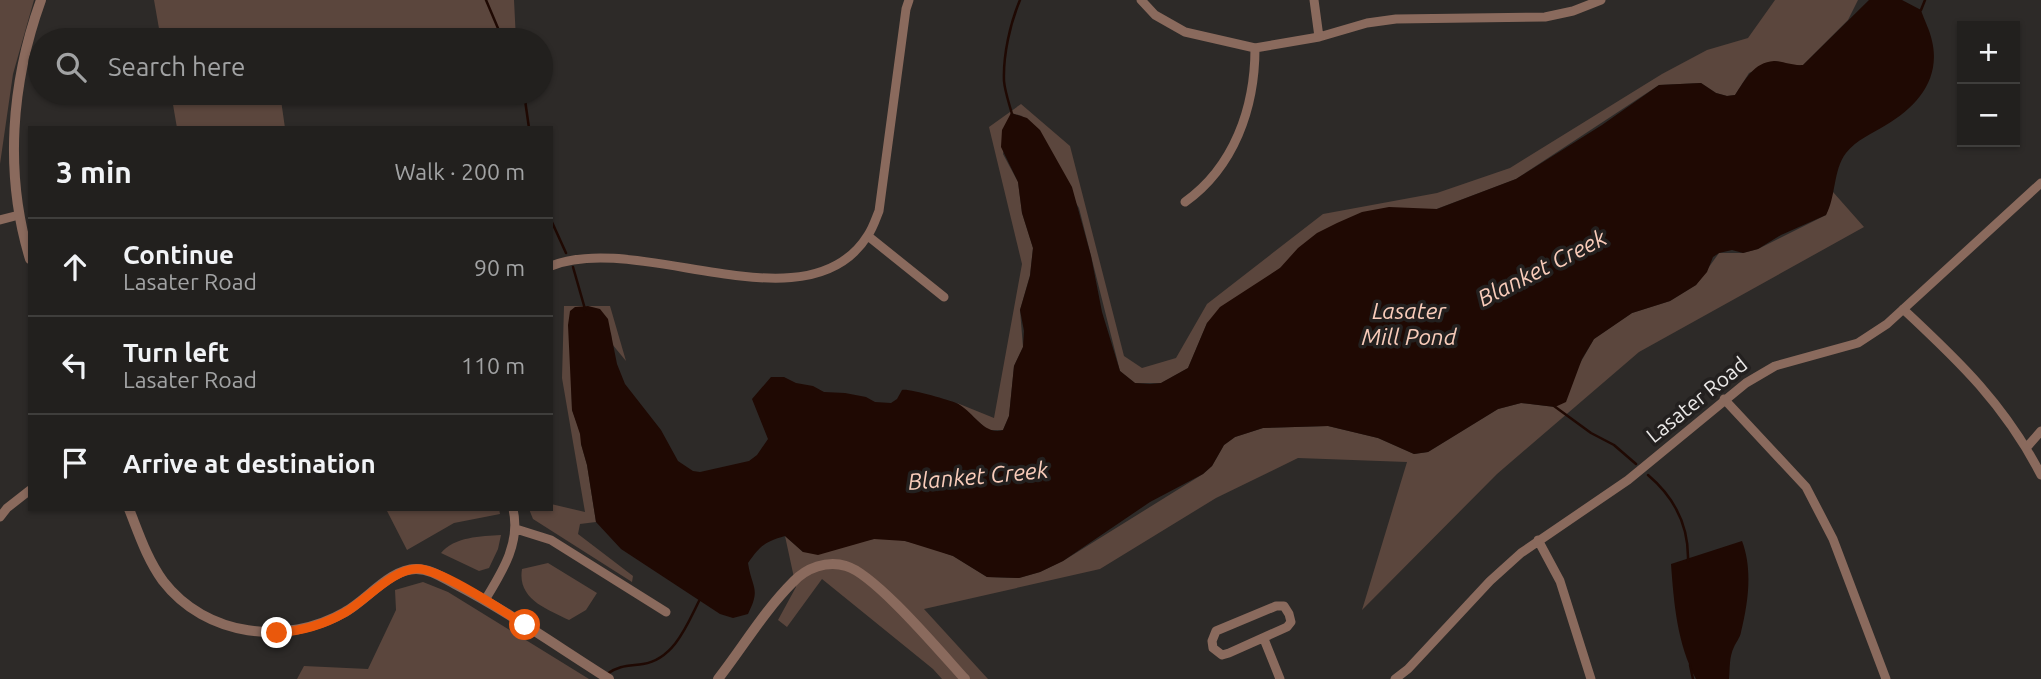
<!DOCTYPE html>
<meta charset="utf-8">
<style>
body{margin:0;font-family:Ubuntu,sans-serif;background:#2a2827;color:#f1f3f6}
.controls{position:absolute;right:21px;top:21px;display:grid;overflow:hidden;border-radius:0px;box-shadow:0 2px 5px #0004}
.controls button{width:63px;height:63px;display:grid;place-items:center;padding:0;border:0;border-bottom:2px solid #3f3e3c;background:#22201e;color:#f1f3f6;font:35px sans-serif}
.stop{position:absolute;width:21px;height:21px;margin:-16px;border:5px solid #ea580c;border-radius:50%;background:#fff}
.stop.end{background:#ea580c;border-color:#fff;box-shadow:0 2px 7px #0008}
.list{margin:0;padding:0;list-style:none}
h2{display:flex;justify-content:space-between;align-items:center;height:91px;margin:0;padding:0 28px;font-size:30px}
h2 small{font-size:23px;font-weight:400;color:#a2a3a4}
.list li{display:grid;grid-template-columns:46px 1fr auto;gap:21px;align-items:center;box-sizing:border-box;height:98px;padding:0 28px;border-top:2px solid #3f3e3c}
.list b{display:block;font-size:26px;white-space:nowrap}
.list p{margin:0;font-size:23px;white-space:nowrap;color:#a2a3a4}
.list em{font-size:23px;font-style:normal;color:#a2a3a4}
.icon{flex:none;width:38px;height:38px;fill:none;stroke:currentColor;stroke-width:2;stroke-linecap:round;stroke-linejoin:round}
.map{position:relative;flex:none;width:2041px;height:679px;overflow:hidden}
.search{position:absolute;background:#22201e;box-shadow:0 2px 5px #0004;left:28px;top:28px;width:525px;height:77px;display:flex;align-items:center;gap:18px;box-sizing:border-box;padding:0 24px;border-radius:38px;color:#a2a3a4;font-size:26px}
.panel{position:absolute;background:#22201e;box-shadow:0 2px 5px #0004;left:28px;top:126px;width:525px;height:385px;border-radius:0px}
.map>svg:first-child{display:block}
</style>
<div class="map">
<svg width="2041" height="679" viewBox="0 0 2041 679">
<rect width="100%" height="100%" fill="#2d2a28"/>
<path fill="#5b463d" d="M0,0h34l-21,74 -13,90z
M154,0h360l2,40h-355z
M1775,0h83l-10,20 -45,45 -13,1 -14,-5 -27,12 -14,22 -8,1 -11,-3 -15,-10 -42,2 -143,94 -236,89 -73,55 -19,45 -27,15h-26l-15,-12 -41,-163 -57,-92 -11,-3 -8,41 15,28 4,31 11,35 -3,27 -10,35 3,37 -9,19 -5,50 -6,14h-15l-31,-27 37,15 28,-154 -33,-137 32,-23 49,42 54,210 18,12 34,-10 31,-54 116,-90 114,-21 73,-25 152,-94 45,-24 41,-12z
M171,93h109l5,35h-108z
M1833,192l31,35 -225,125 -142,122 -135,136 45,-148 -109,-4 -82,40 -116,71 -176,40 64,70h-46l-9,-10 -111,-90 -35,48 -9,-7 18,-33 -11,-51 18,16 71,-13 17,-1 32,7 30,11 34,21 32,1 21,-6 23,-11 140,-87 9,-8 12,-21 11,-8 28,-9 65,-2 50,12 36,16 14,-2 70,-43 23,-6 34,4 39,-68 38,-26 38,-12 26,-16 23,-32h24l15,-4 68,-34z
M564,306h46l16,55 -14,-17 -1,-11 -41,-22 2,99 9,24v10l6,21 9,57 -16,2 -2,10 55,42 -1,6 -99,-63 -4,-10h22v-5l34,8 -23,-134z
M386,509h113l1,5 -46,9 -47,27z
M501,535l-3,14 -9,19 -10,3 -38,-18c13,-16 40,-17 60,-18z
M548,563l49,30 -11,17 -17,10c-22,-11 -52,-21 -47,-51z
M423,582l25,10 141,87h-292l7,-13 64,3 28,-59 -1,-20z"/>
<path fill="#1f0903" d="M1869,0h33l19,10c3,10 9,20 11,31 9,38 -15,66 -46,84 -13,8 -30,15 -40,28 -13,17 -10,44 -20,62l-45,20 -23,14 -15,4 -11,-3 -13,3 -6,4 -6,15 -11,13 -26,16 -38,12 -38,26 -12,20 -16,43 -11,5 -34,-4 -23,6 -70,43 -14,2 -36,-16 -50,-12 -65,2 -28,9 -11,8 -12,21 -9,8 -53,28 -87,59 -23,11 -21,6 -32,-1 -34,-21 -48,-15 -31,-2 -56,16 -15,-3 -18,-16c-21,6 -25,10 -37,27 4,26 13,25 0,51l-15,4 -13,-4 -99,-65 -25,-27 -9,-57 -6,-21 -1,-10 -8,-24 -4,-85 2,-14 5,-4 13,-1 12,3 8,10 9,45 8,20 36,46 17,31 15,10 7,1 49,-11 8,-6 11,-16 -16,-40 19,-22h13l12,6 17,3 11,6 21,1 21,4 9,5 16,1 6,-4 5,-9c6,-2 47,10 54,13 17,7 27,33 47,27l6,-14 5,-50 9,-19 1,-16 -4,-21 10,-34 3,-28 -11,-35 -4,-31 -17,-35 1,-17 9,-17 16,5 13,12 32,57 19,69 11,56 18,59 15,12 15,1 11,-1 27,-15 19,-45 13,-16 60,-39 18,-20 19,-15 20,-10 25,-11 27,-5 48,2 79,-30 86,-54 57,-40 42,-2 15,10 11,3 8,-1c10,-15 19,-33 39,-34 9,0 18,5 29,4z
M1742,541c11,29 6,62 -1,91 -1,6 -5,10 -7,15 -5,10 -4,21 -5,32h-33c-19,-36 -22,-75 -25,-115z"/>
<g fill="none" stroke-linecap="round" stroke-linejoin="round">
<path stroke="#1f0903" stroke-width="2.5" d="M486,0l17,40
M1921,10l4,-10
M524,93l5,35
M1012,114c-3,-11 -7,-22 -8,-33 -1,-26 6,-57 16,-81
M551,220l15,33
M573,267l12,42
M1554,406l37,27 23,12 22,19
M1648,475c26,22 41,51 40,86
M1690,665l3,14
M607,674c12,-9 22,-8 36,-10 31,-5 44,-39 56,-63"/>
<path stroke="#8a6a5d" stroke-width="9" d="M1141,0l14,15 30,17 70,16 64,-11 48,-14 29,-4 149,-2 28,-6 28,-11
M1314,0l5,37
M1185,202c49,-35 70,-94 70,-154
M0,220l19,-5
M868,236l76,61
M551,266c89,-36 257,66 317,-31 5,-7 8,-17 11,-24l27,-202 3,-9
M1903,309c57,53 102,96 138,166
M1724,399l82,88 27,52 53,140
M2027,447l14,-16
M0,517l7,-9 23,-18
M516,529l35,11 115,72
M1538,540l22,41 31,98
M485,600c17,-28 36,-57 28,-91
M1276,606h8l5,8 2,8 -4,5 -58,26 -7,2 -9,-7 -1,-7 4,-10z
M1264,639l16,40
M1395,679l13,-10 82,-88 31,-28 107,-73 118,-97 29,-17 83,-23 29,-19 154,-141"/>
<path stroke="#8a6a5d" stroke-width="10" d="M30,259c-26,-85 -19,-176 11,-259
M129,509c10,25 18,50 34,72 43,56 123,65 182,31 22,-12 45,-43 71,-43 15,0 27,9 39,15 54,28 103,63 154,95
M718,679c25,-32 46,-68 75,-97 13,-14 34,-22 53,-16 29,8 96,88 119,113"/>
</g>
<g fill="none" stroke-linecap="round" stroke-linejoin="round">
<path stroke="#ea580c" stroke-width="9" d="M277,633c24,-2 46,-8 67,-20 22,-12 50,-47 77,-44 25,4 81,41 104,56"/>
</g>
<g text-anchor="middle" stroke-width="7" stroke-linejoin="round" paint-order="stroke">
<g font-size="21" fill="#eae8e7" stroke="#23201f">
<text transform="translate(1697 400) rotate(-39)" y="7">Lasater Road</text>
</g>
<g font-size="23" font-style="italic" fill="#f9ccba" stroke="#23201f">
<text transform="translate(1542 268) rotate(-27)" y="8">Blanket Creek</text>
<text x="1409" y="319">Lasater<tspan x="1409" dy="26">Mill Pond</tspan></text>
<text transform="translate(978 476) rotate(-5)" y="8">Blanket Creek</text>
</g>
</g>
</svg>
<div class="controls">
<button>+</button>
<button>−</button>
</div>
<div class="stop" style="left:525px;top:625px"></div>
<div class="stop end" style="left:277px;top:633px"></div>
<div class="search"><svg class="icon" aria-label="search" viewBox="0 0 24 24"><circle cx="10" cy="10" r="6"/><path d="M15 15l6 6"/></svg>Search here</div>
<section class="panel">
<h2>3 min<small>Walk · 200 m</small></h2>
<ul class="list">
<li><svg class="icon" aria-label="ahead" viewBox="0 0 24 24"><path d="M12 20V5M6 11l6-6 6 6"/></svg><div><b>Continue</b><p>Lasater Road</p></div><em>90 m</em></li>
<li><svg class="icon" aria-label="left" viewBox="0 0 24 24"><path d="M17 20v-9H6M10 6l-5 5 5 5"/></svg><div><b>Turn left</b><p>Lasater Road</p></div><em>110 m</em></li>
<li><svg class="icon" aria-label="arrive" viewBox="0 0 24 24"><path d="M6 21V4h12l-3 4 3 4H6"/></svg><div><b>Arrive at destination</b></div></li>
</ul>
</section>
</div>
